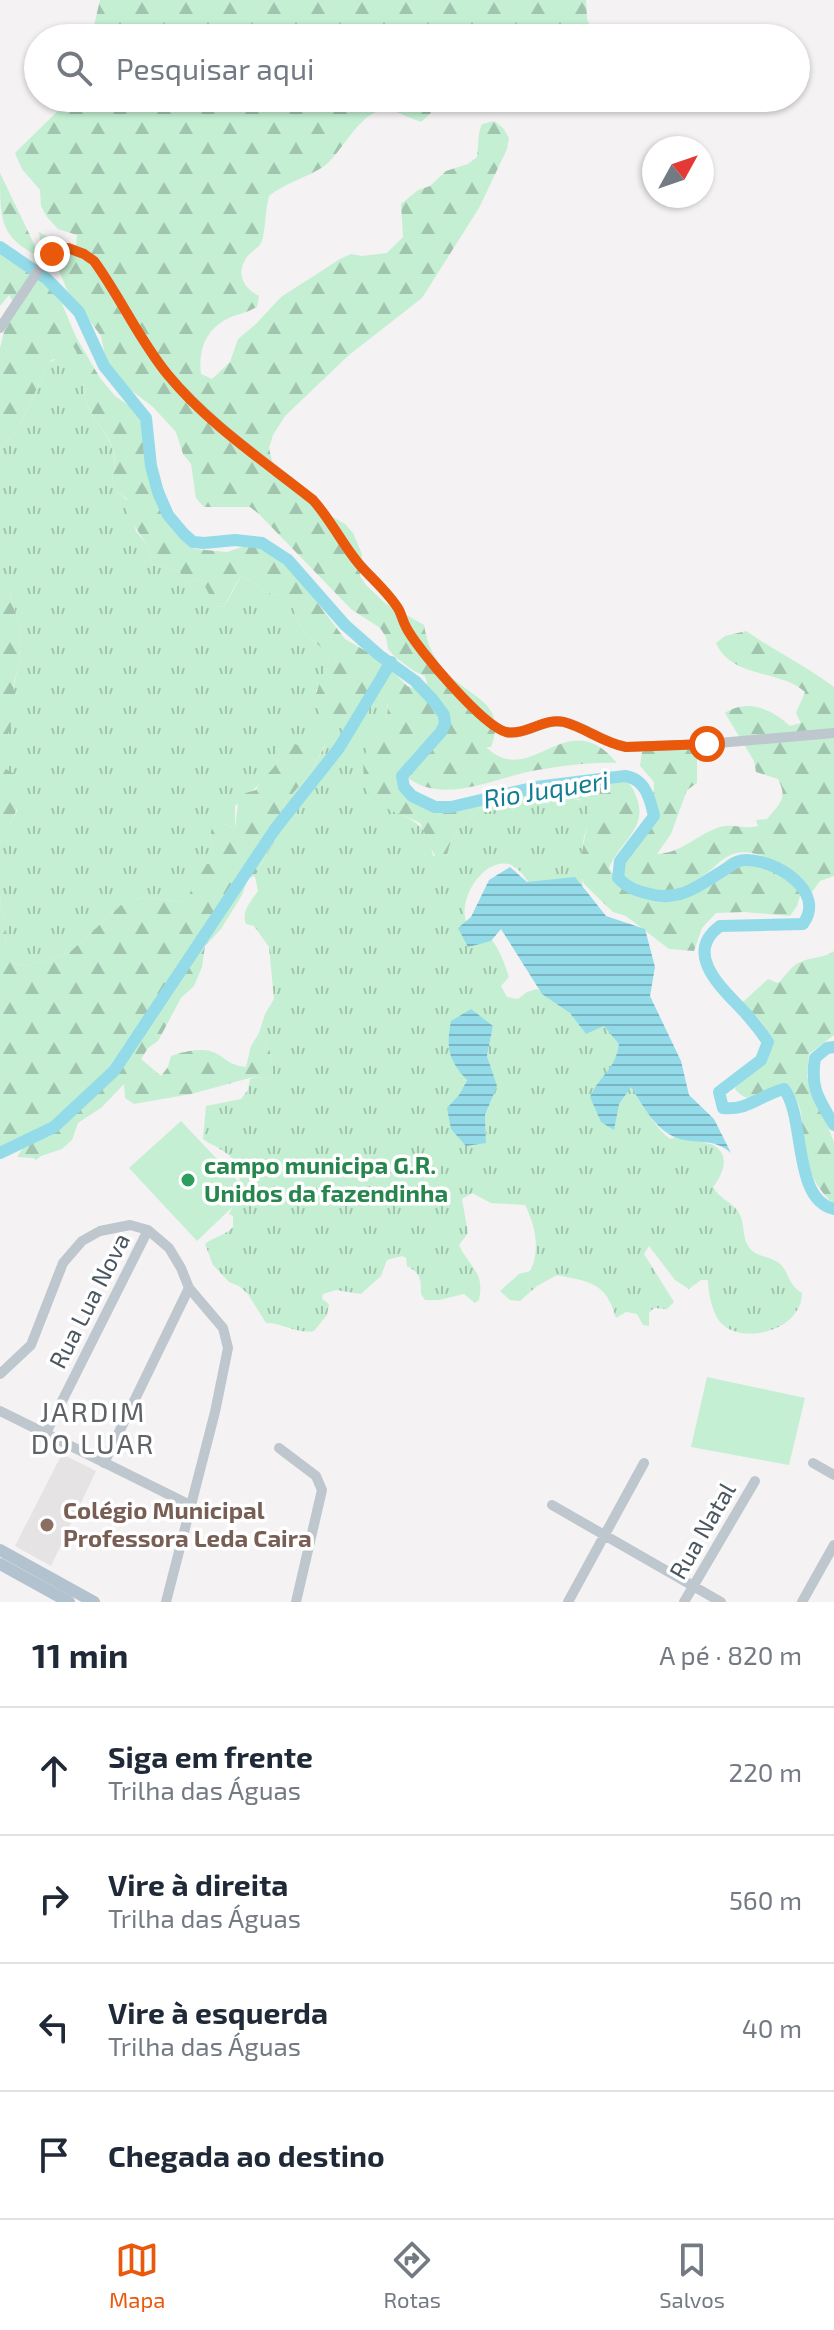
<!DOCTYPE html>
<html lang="pt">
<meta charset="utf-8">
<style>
body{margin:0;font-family:"Exo 2",sans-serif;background:#f2f2f3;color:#1f2937}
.compass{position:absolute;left:642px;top:136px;width:72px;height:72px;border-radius:50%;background:#fff;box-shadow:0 2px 6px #0004;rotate:50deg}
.stop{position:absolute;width:24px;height:24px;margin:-18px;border:6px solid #ea580c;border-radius:50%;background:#fff}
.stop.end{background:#ea580c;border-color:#fff;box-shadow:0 2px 8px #0008}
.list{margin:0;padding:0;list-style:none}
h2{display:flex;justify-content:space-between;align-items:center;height:104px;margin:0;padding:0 32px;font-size:34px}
h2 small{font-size:26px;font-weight:400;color:#747a83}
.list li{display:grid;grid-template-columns:52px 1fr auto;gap:24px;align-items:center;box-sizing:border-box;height:128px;padding:0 32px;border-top:2px solid #e0e1e3}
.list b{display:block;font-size:30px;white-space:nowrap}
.list p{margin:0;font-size:26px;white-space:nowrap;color:#747a83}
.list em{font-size:26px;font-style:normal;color:#747a83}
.icon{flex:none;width:44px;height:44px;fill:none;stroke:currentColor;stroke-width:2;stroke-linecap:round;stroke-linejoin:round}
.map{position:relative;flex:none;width:834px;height:1602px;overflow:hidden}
.search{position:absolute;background:#fff;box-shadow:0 2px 6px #0004;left:24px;right:24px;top:24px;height:88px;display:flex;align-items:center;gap:20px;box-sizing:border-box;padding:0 28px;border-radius:44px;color:#747a83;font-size:30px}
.sheet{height:616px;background:#fff}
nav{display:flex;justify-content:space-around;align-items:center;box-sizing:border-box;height:112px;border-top:2px solid #e0e1e3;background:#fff;font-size:22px;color:#747a83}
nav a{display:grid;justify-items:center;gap:4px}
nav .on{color:#ea580c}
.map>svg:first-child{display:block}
</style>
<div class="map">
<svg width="834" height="1602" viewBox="0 0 834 1602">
<defs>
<pattern id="grass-tufts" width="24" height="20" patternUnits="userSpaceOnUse" patternTransform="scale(2)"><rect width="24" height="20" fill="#c4efd3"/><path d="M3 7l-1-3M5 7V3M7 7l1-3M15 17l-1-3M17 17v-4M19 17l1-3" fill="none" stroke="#a1c4ae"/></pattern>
<pattern id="forest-firs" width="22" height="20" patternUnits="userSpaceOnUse" patternTransform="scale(2)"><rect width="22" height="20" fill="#c4efd3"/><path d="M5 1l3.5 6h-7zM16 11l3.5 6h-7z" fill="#a1c4ae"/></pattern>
<pattern id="water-rules" width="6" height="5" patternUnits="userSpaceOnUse" patternTransform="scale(2)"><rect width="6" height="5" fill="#93dbe9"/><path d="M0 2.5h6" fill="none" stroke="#7ab4c0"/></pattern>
</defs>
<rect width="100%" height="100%" fill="#f4f2f2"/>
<path fill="#e5e3e4" d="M62,1454l34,17 -45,95 -36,-20z"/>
<path fill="url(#grass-tufts)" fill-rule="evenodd" d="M69,341c21,20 10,36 17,60 8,27 38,42 26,76l4,13 11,10 9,31 11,14 5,19 28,8 5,11 8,-4 9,2 15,26 7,-1c8,-10 10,-21 18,-30 17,9 22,20 43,19 10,9 8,17 14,29 7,14 23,20 30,34l-6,23 -7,10 3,21 18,12 23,1 9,-23 9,-7 10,6 -2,22 -13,18 17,68c25,13 38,15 43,47l14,2c2,-25 21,-39 38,-55 25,3 48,0 69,-14l9,9c13,1 26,1 28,16 -13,35 -10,51 -7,84l-50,-7c-6,-9 -14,-24 -25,-27 -26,-6 -51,35 -43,57 4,11 17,10 24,17 9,9 15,27 19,39l-8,9 6,11 11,2 9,-7 10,-3 20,11 52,10c13,36 31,107 61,129 14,-6 19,-2 32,3 4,2 9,1 13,4 16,11 7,30 -2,41 7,13 19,14 26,26 6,10 3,21 8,31 7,14 21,11 32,19 10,8 8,21 23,30 0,38 -61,53 -82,29 -8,-10 -12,-30 -12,-42h-7l-12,9 -14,-9 -26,-34 -5,8 30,48 -7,7 -13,-1 -5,5v13l-6,-1 -6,-11 -11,-2 -10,6c-10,-36 -26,-36 -59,-43l-20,11 -17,15 -10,-1 -10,-9 19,-17 11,-3c11,-20 5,-47 -5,-66l-34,-2 -19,-10 -10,6 6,34 -9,12c11,24 26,26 20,55l-4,3 -11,-9 -25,6h-14l-4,-6c0,-14 0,-21 -14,-28l-1,-8 -4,-2 -15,4 -6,16 -20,18 -25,-4 -13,4 -1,5 7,5 -2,11 -13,16c-17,3 -31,-8 -48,-8l-18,-29 -9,-8 -10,-4 -16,-17 -8,-21c10,-8 20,-8 28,-17v-11l-4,-2c10,-19 19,-45 -3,-61 -7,-6 -15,-8 -23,-14l3,-33 35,-7 7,-9 2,-11 7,-3 10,5 6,-6 -3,-24 -11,-18 6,-19 9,-15 -5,-52 -15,-21 -8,-2c-5,-12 5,-23 12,-33l-3,-15 22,-39 9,-36 23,-26 16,-29 -46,13c-10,20 -28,32 -44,47v23l-10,-5 -13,3c-4,14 3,26 -1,37l-13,1 -8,32 -11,5 -35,-5 -23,8 -51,47 -44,14 -11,-2 -7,-9 -3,-10 1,-25 -5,-11 -1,-14v-52l17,-32v-34l-17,-12v-27l19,-73 2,-35 -11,-35 -10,-15v-129l20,-26 29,-63 6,-2zM493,1026l-6,30 9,30 -11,29 1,28 -27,-48z"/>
<path fill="url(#forest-firs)" d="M100,0h486l1,19 9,19h-123l-23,-3 -3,3h-356z
M71,98h366l-7,16 -9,8c-10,-3 -25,-12 -35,-12 -26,-1 -44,44 -63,57 -17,11 -38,16 -54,29 -4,15 -3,30 -7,45 -3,8 -13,11 -17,19 -9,16 0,29 14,36l-2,11c-10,6 -20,7 -30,12 -22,11 -29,33 -26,55l11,5 18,-17 8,-23 18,-15 25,-27 59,-38 11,-5 11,2 25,-3 16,-16 -2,-33 17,-14 12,-4 16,-15 22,-7 9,-7c2,-12 0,-22 5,-33l12,-3 9,7 6,10 -2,11 -28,59 -57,90 -73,57 -64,61 -12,19 -4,13 3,13 8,9 42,41 23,13 8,9 9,21 -2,22 6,9 19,18 39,22c3,19 10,35 24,49 25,25 59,29 43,73h-5c45,44 81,-46 131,16 -30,-1 -65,4 -94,10 -38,9 -86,32 -120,1l-5,9c15,50 90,7 123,2 25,-4 51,-3 76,-4l11,-2 9,-7c12,9 17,16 21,30 8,27 -19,41 -29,66 4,7 9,15 15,20 22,16 61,11 82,-4 10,-8 14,-22 26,-27 13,-4 24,4 33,12l11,-7c-13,-7 -29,-13 -43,-8 -10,3 -18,13 -26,19 -26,20 -62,27 -88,3 4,-16 13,-25 22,-39 9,-15 13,-37 13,-55l-14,-16 2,-14 11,-4 44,1v34l-10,7 -16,44 -14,20c26,-1 40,-20 63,-27 13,-4 23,3 38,-1l-2,-6 11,-1c13,-16 21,-20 11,-40l-22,-7 -2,-11 -29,-48c22,-15 47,-4 65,13l11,-3 -5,-10 9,-21c-25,-23 -73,-13 -89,-49l9,-7 21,-5c29,20 60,35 88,56v189l-14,5 -8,11 -9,-7 -6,21 -7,10 -46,-4 -28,1 -14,15 -8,23 -25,-2 -43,-33 -13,-4 -29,-28 -5,-16 11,-59 -11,-10 -16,-1 -9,-9c-21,14 -44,17 -69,14 -17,16 -36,30 -38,55l-8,7 -19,-42c-13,-7 -29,-11 -41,-19 -15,-9 -19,-36 -13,-52 9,-23 22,-17 22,-51l-10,-6 -9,7 -9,23c-18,6 -39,-6 -47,-23l16,-44c-7,-14 -23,-20 -30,-34 -6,-11 -4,-20 -14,-29 -21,1 -26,-10 -43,-19 -9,9 -11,20 -18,30l-8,1 -14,-26 -9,-2 -8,4 -5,-11 -28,-8 -5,-19 -20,-31v-15l-11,-9 -4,-13c13,-34 -18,-49 -26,-76 -6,-22 2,-41 -17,-59l-14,18 -2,-1 -4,3 -29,63 -20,26v-103l12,-48 -3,-5 -9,11v-57l47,37 15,18 14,33 24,41 15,18 29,20 5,10c8,49 13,84 45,123l33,3 21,-7 12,2 10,5 26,23 49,64 38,22 24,25 11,4 10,-3 -3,-11 -11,-5 -19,-14 -7,-8 -2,-12 -6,-9 -29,-19 -92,-95 -9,-7h-46l-8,-9 -5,-34 -8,-10 -7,-22 -23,-25 -38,-29 -7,-8 -7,-34 -34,-46 -12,-29 1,-7 -16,-14 -1,-8 32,18 5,-3 1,-12 -19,-6 -11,-12 -6,-11 -1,-16 -18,-21 -7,-16z
M0,173l35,73 16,16c-51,-22 -51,-37 -51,-89z
M0,580l7,6 14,44 -2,35 -6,21 4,19 -17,55z
M281,739l22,8 10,-5 12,3 -16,30 -23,26 -9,36 -22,39 -7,2 -6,17 -21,34 -16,17 -3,21 -8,19 -13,12 -23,43 -10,7 -7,11 20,17 7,-9 3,-11c10,-4 29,-8 39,-5 16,5 16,14 36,16l5,-21 8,-13 11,18 3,24 -6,6 -10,-5 -66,18 -57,10 -9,-6 -1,-14 -22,23 -24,16 -6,17 -10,9 -21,7 -5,4 -3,-2 -16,-1 6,-9 -8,-8 -15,7v-252l1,14 5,11 -1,24 3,11 7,9 11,2 44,-14 51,-47 23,-8 35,5 10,-5 9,-33h12c5,-11 -2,-23 2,-37l8,-5 15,7 4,-34 17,-5c6,-12 17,-19 23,-31l-3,-10z
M0,765c4,3 12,7 16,11 13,18 -7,51 -16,67z
M834,951v84l-25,19 -2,22 27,66v63c-14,-13 -27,-34 -31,-54 -3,-17 3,-39 -9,-55 -20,-25 -37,20 -59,-7 7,-18 27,-27 38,-43 -6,-22 -17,-32 -35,-45h6l24,-22 10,4c8,-7 14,-19 25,-22 12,-5 20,-2 31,-10z"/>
<path fill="#c4efd3" d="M181,1121l67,71 -51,49 -68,-73z
M707,1377l98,21 -16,67 -98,-18z"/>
<path fill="url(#water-rules)" d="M510,867l17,15 48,-5 31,39 39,13 10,38 -5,29 31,65 8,34 25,24 17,34c-18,-16 -34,-8 -54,-15 -22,-8 -34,-33 -46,-51l-12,17 -5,26 -13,-8 -11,-25c11,-24 25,-26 29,-53l-15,-18 -18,8 -16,-21 -28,-19 -41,-65 -10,12 -23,6 -10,-19 13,-11 18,-37z
M471,1009l22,17 -6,30 10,30 -12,29 1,28 -20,3 -15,-17 -4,-21 12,-13 8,-15c-19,-20 -21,-32 -16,-59z"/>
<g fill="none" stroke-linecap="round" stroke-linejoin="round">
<path stroke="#93dbe9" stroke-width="12" d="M0,247l47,32 32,33 25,54 42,52 5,48 7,26 10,23 16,19 9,8 11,1 31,-3 27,3 26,17 57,65 34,30 36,26 18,19 11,15 1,9 -4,8 -39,44 2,11 8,9 23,11h16l85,-20 89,-11c20,3 25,22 29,40l-34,45 -2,17c10,10 18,13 32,16 32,9 53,-12 79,-27 5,-4 10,-7 16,-7 30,-1 82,31 58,64l-83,2c-40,30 8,67 28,90 7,8 14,17 20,26l-7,18 -42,32 4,16c24,3 38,-13 61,-19 22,29 8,110 50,120
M834,1047l-7,1 -12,10c-5,31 4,41 19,67
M0,1153l54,-26 60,-56 161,-242 64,-81 52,-86"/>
<path stroke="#bec7ce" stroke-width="10" d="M0,328l48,-72 20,-8 16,6 10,7c27,37 45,79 74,114 41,48 96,86 145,125 18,20 29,44 46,64 13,15 30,29 40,46 3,6 4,12 7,17 11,22 77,99 100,105 20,4 38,-14 58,-10 22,5 39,21 62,25l81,-3 127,-11
M0,1374l31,-29 32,-82 19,-22 18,-10 30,-6 18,5 21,18 12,20 8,20 34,40 5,20 -13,64 -49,190
M0,1411l190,94
M46,1433l102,-203
M279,1448l37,28 6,14 -26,112
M104,1463l85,-175
M813,1463l21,12
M552,1505l169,97
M568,1602l76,-139
M684,1602l71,-121
M802,1602l32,-57"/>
<path stroke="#b3c2cf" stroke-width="12" d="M0,1550l94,52
M0,1564l69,38"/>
</g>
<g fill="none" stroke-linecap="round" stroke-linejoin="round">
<path stroke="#ea580c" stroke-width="10" d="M52,254l16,-6 16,6 10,7c27,37 45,79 74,114 40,49 96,86 145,125 18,20 29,44 46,64 13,15 30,29 40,46 3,6 4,12 7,17 11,22 77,99 100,105 20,4 38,-15 58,-10 22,6 39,21 62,25l81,-3"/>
</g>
<circle fill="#2e9e5b" stroke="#fff" stroke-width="3" cx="188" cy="1180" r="8"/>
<circle fill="#8d6e63" stroke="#fff" stroke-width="3" cx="47" cy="1525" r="8"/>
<g text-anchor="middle" stroke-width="7" stroke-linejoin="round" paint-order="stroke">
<g font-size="24" font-weight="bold" fill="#27864d" stroke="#fff" text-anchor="start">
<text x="204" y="1174">campo municipa G.R.<tspan x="204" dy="28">Unidos da fazendinha</tspan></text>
</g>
<g font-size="24" fill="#4a565f" stroke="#fff">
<text transform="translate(90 1301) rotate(-63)" y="8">Rua Lua Nova</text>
<text transform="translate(703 1531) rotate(-60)" y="8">Rua Natal</text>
</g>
<g font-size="24" font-weight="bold" fill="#785e54" stroke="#fff" text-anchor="start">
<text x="63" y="1519">Colégio Municipal<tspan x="63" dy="28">Professora Leda Caira</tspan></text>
</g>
<g font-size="26" font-style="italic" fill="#137d93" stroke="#fff">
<text transform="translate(546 790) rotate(-9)" y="9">Rio Juqueri</text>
</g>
<g font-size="28" letter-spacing="2" fill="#5f6367" stroke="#fff">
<text x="93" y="1422">JARDIM<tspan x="93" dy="32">DO LUAR</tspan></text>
</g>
</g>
</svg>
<svg class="compass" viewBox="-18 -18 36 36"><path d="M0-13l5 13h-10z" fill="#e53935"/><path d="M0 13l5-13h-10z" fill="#747a83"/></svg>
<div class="stop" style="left:707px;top:744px"></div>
<div class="stop end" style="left:52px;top:254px"></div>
<div class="search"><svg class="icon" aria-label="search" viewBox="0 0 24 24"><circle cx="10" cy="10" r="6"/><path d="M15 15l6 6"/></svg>Pesquisar aqui</div>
</div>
<section class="sheet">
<h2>11 min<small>A pé · 820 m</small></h2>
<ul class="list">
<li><svg class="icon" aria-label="ahead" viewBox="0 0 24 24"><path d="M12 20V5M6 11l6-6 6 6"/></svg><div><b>Siga em frente</b><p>Trilha das Águas</p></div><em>220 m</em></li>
<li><svg class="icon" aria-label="right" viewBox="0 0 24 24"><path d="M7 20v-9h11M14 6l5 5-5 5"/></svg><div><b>Vire à direita</b><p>Trilha das Águas</p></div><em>560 m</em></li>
<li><svg class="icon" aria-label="left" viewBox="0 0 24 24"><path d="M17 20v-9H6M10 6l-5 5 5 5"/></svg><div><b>Vire à esquerda</b><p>Trilha das Águas</p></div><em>40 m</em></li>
<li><svg class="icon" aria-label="arrive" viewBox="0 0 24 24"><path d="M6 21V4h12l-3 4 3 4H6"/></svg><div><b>Chegada ao destino</b></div></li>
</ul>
</section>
<nav>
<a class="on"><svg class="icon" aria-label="map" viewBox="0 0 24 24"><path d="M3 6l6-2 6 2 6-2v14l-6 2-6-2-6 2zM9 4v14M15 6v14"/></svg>Mapa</a>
<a><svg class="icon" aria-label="directions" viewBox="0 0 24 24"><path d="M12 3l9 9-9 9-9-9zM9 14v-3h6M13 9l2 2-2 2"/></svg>Rotas</a>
<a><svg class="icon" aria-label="saved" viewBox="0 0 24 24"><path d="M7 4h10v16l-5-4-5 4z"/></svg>Salvos</a>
</nav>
